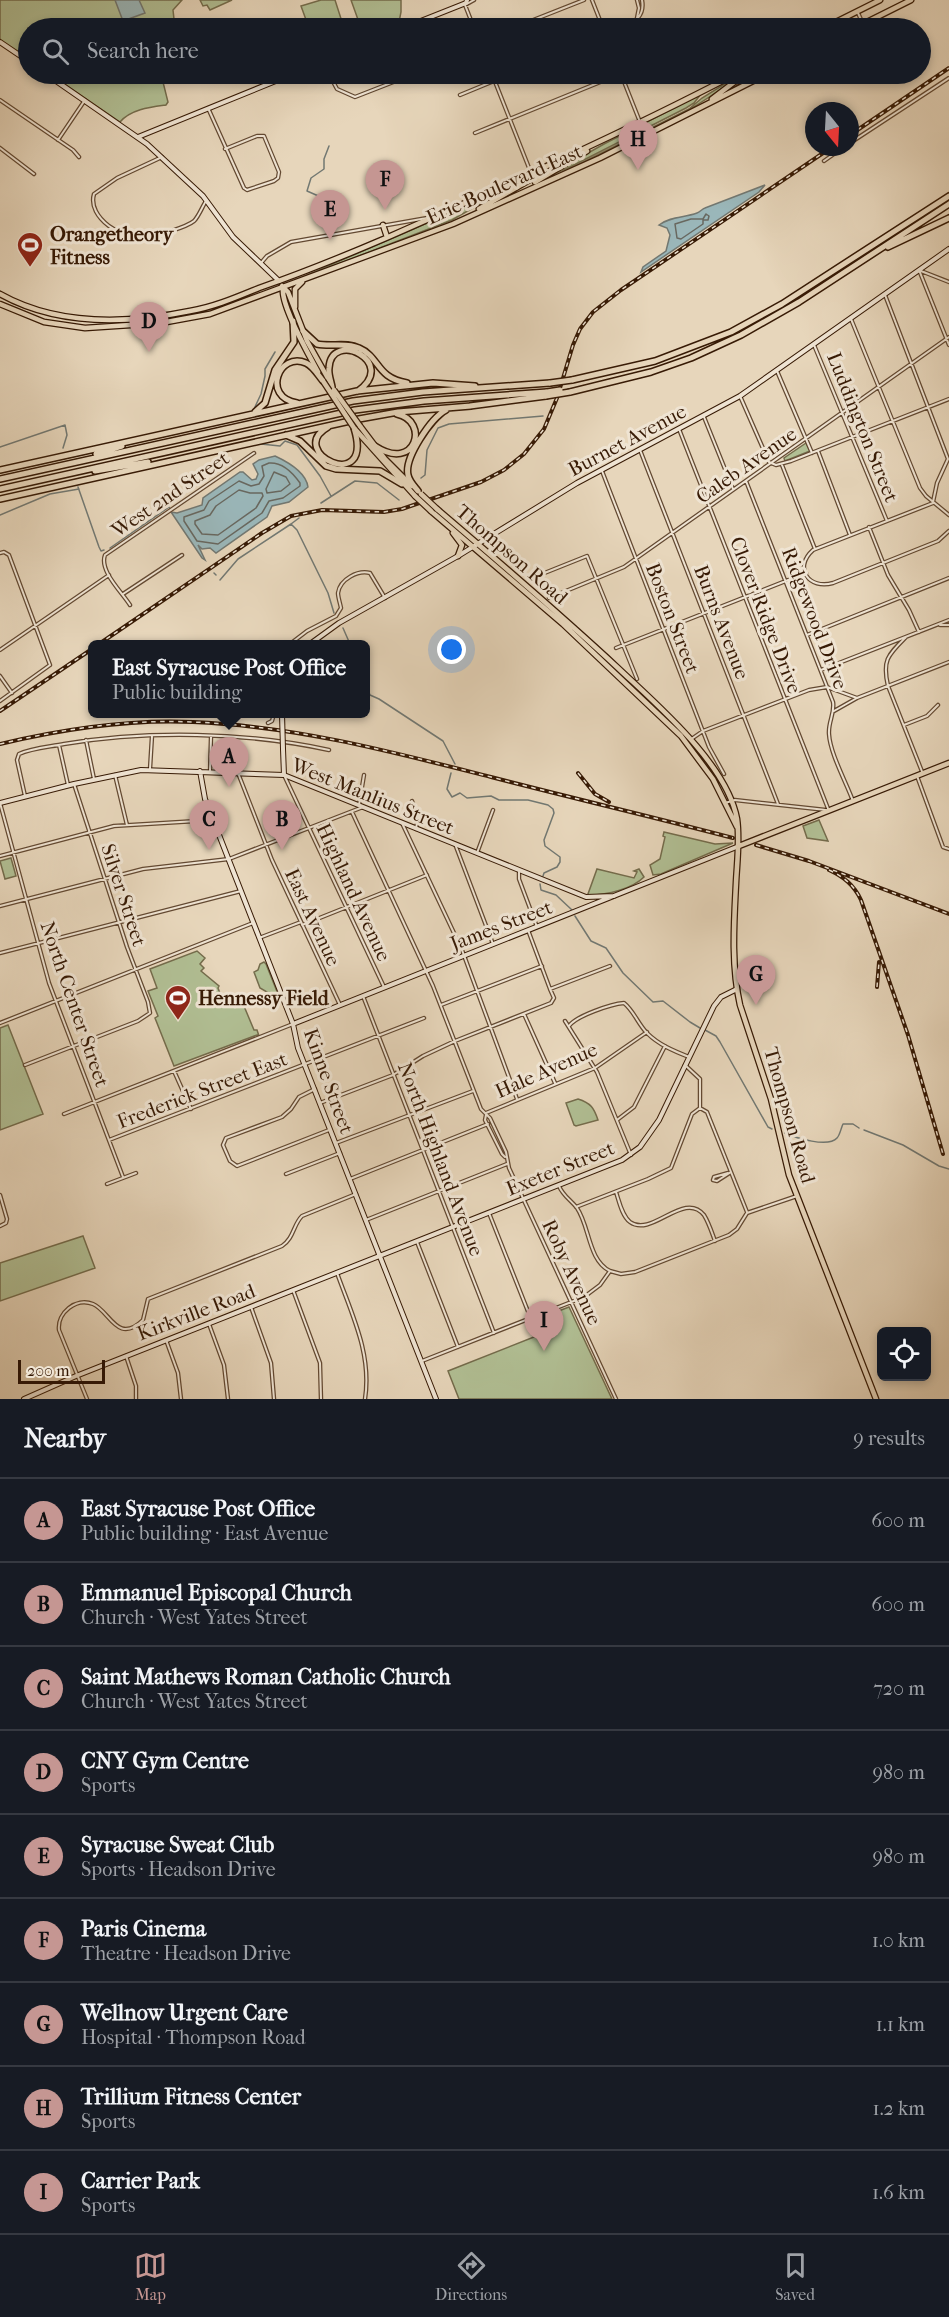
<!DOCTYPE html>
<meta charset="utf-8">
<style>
body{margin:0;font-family:"IM FELL French Canon",serif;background:#242831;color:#f1f3f6}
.controls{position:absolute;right:18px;bottom:18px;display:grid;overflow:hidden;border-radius:9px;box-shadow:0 3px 9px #0003}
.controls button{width:54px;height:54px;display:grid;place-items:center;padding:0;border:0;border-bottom:2px solid #363941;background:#171b24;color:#f1f3f6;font:30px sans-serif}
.compass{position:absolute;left:805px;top:102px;width:54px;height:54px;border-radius:50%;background:#171b24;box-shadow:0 3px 9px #0003;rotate:162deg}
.scale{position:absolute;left:18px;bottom:15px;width:87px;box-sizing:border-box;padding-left:6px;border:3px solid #371a05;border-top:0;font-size:16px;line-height:21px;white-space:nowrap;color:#371a05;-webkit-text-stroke:4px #efe4d3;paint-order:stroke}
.you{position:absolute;left:452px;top:650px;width:21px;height:21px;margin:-15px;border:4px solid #fff;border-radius:50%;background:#1a73e8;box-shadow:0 0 0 9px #1a73e833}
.badge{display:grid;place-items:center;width:39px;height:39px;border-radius:50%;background:#c59692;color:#111;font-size:20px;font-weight:700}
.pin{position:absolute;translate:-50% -50px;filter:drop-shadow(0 2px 3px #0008)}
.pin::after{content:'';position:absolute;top:32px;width:21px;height:18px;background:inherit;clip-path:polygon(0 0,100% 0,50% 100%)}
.popup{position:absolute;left:88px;top:640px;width:282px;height:78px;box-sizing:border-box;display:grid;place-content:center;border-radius:9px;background:#171b24;filter:drop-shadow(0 2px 4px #0005);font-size:20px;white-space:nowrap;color:#9ea1a6}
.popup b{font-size:22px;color:#f1f3f6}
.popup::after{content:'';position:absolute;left:50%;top:100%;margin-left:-12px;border:12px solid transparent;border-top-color:#171b24}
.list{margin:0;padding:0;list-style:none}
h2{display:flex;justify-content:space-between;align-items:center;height:78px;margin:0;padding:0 24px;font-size:26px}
h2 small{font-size:20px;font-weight:400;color:#9ea1a6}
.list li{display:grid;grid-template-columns:39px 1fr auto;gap:18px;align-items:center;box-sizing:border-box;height:84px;padding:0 24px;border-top:2px solid #363941}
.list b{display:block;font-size:22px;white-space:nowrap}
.list p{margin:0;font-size:20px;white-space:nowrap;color:#9ea1a6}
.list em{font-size:20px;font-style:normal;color:#9ea1a6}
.icon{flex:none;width:33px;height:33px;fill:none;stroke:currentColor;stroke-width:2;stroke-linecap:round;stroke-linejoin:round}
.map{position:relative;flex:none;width:949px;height:1399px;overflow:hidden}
.search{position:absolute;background:#171b24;box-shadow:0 3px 9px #0003;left:18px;right:18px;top:18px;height:66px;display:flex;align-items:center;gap:15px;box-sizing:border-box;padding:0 21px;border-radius:33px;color:#9ea1a6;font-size:22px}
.sheet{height:834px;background:#171b24}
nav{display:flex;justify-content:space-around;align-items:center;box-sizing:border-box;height:84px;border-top:2px solid #363941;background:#171b24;font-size:16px;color:#9ea1a6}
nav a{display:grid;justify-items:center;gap:3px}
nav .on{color:#c59692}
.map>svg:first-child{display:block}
</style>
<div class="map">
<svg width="949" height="1399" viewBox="0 0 949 1399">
<rect width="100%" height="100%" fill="#e7d6bb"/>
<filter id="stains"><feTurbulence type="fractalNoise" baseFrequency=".00333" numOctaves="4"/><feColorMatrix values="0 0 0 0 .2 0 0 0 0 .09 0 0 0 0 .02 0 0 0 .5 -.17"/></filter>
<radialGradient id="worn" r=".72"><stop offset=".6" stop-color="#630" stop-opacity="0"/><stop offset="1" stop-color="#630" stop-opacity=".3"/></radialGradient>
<path fill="#b1bf94" stroke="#746c4c" stroke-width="1.5" d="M0,0h182l-9,10 1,9 12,9h-158v31l-28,-19z
M200,0h32l-22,10 -3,-5 -4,1z
M321,0h14l9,28h-35l-8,-22z
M351,0h50v12l-3,15 -5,1h-32z
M50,74h111l7,28 -2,3c-15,2 -35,4 -46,17z
M731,80l1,1c-56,42 -126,74 -190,102h-2l1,-3 3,2 145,-73 13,-11z
M701,94l-7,9 -8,5 -116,59 -28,12 62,-35z
M525,178l-73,42 -163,63 154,-67z
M806,443l4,8 -25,10 -1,-3z
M819,820l9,21 -21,-3 -4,-12z
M664,832l51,12 18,-1 -72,31 -8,1 -3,-10 10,-6 5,-22 -2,-1z
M11,858l5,18 -11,3 -5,-18z
M597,869l37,9 3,-6 -3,-1 5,-2 5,8c-12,12 -37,18 -54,18l-2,-1z
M197,951l8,7 -5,6 4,4 -3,3 18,15 -1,2 6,16 17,-5 13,31h3l2,6 -2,-1 -83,31 -19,-48 3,-2 -10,-25 9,-3 -7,-19z
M264,962l2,2 12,30 -6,1 -12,-7 -6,-16 4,-2 2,-6z
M8,1025l35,89 -43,16v-102z
M578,1099c13,4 16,9 20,21l-22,6 -2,-1 -8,-22z
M83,1236l12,32 -95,33v-38z
M569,1307l43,92h-153l-11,-28 101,-40 -6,-14z"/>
<path fill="#9ab7ba" stroke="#727872" stroke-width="1.5" d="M115,0h24l6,13 -22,8z
M765,185l-6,7 -118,80 2,-5 23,-16 4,-16 -3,-7 -8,-3c12,-9 25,-7 38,-12 3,-1 5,-4 8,-5z
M275,456c13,6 31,16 33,31l-19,15 -17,4 -5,11 -51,36 -6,-5 -8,1 -4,-4 7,15 -3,-2 -31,-46 6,1 25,-8 1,-7 37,-26h3l9,8 4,-1 2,-5 -5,-10 6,-4z"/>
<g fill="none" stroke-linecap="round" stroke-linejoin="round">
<path stroke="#686860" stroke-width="1.5" d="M706,214l3,2 -1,4h-5v4l-22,15 -4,-1 -2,-14 16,-5h12z
M269,463c13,-1 24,10 31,20v3l-17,12 -14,3 -7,12 -44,31 -21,-3 -13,-20v-4l20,-7 5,-9 30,-20 12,5 8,-2 5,-8 -2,-10z
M274,472l12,5 4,7 -9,7 -14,2 -1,-4z
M239,490l11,3h12l1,3 -7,12 -38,27 -16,-1 -7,-10v-3l15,-6 6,-9z"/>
<path stroke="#727872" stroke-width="1.5" d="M329,146l-5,13v10l-13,9 -4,13 32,14
M254,409l7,-15 4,-18v-7l10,-17
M261,444l19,2 5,-5 12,4 23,31 11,20
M0,447l65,-22 2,10 -4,13
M421,478l4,-3 2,-25 11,-22 11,-4 94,-8
M78,487l21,60 2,4 3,-1
M321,503l34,-22 22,2 22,17
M0,515l50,-21 29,-5
M291,524l8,-6
M110,548l59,-41 1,2
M214,573l2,2
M220,580l18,-21 53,-35 6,6 31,63 6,20
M343,628l7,16
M366,685l4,10 9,4 64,42 12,23
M451,773l-4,16 5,8 8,-4 7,5 24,-2 8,4h29l20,5 5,4 1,4 -10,27 1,6 15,11v5l-3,5 -13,6 -1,3
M540,884l1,6 15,5 16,15
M575,916l16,25 15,7 17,25 30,29 10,-1 27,21 10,6
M705,1030l11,6 4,6 48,85 4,2
M864,1130l39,15 36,21 10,3
M785,1133c11,5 43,15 52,5 3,-3 4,-10 6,-14h10l6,4"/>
<g stroke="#634932" stroke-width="4.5">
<path id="street" d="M592,0l11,28
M637,0l2,8 -2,10
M858,13l5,11
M474,28l-9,-23 9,-5
M513,28l71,-28
M622,28c13,-6 23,-12 20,-28
M329,74l8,15 18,8 41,-16 4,-7
M492,74l41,104
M621,74l19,48
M460,95l51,-21
M0,100l73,50 6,7
M208,108l36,80 3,2 27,-9 4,-3 1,-6 -15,-36h-7l-32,13
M475,133l145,-59
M58,140l27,-40
M850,143l99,-65
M0,148l34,26
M162,157l-45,21 -23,16c-7,24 29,46 51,44 9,-1 42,-11 49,-17 5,-5 8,-14 12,-20
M824,161l20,-14
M261,263l6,-7 24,-14 136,-24
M919,270l30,75
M921,271l28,11
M885,295l63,164 -11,24 -4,19
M851,319l69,169 6,8 23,19
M814,345l73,176
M777,371l35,82
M740,396l29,66 7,3 15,-4 158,-62
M704,417l29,72
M679,429l150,382
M640,450l138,354
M818,451l32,84
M782,465l33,84
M602,471l107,276 15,27
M746,481l87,221c2,11 -5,20 -4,32 1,19 17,48 24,67
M933,503l-120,47c-20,18 -4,40 20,33l105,-42 11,-10
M869,527l19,48 21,35 10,22
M0,553l4,-1 5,3 41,110 -50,36
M532,578l55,-22 50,123
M123,594l59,-39
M549,598l75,-31 325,-230
M130,605c-8,-13 -31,-34 -25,-50l149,-102
M940,625h9
M807,635l142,-57
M906,637c-18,18 -24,23 -18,49l35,88
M290,644l17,-13 29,-15 5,-8c-1,-5 -3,-11 -3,-15 2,-14 20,-23 32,-20l15,25
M616,648l190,-75
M0,650l109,-75
M821,670l128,-50
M0,676l12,17
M834,711l23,-13
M268,723l4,-2 2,-7
M904,725l23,-9 11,-11
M86,740l8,39
M690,740l13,-9 106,-41 18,-3 30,11 92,-36
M59,745l9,40
M150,769l2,-33
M210,772l1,-35
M238,773l34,87 68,145
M115,775l12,50
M284,775l100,212
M917,776l26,71 6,2
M25,796l-8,-36 2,-6c13,-6 30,-7 45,-10 84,-14 182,-12 265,6
M412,801l6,15 -2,13
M0,803l49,180 74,194
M725,803l10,-3 91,10
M359,805l5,-30
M352,812l81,174 48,123 9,9 16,34 3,16 107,231
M402,823l60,127 55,149
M455,844l38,100
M477,853l16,-43
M0,856l114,-30 99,-6
M519,870v9l18,48
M0,906l143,-37 86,-10 134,-52
M302,925l125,-50
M259,938l42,-16
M0,953l241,-62
M550,989l60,-23
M363,996l131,337
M441,1005l101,-39
M524,1014l31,69
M565,1021l32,51 34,83
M0,1023l253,-100
M569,1026c7,-10 42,-22 55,-23 10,8 14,21 23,30 12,12 27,18 42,24
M25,1065l113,-44 12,-8 -2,-11 -21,-55 -53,-163
M174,1071l17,38
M315,1089l-16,8 -8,12 -9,8 -56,21 -3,7 7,16 7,5 92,-36
M320,1103l73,-28 30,-19 32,-15 96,-38 3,-5 -4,-9 -22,-59
M700,1108l7,4 40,100
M486,1113l109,-45 52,-36
M64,1114l229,-90
M486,1115l-1,5 17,34 3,3
M617,1120l17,-13 31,-61
M109,1140l315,-122
M336,1143l137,-52
M286,1174l54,-21
M350,1179l138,-55
M713,1180l4,1 14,-9
M713,1180l1,-3 14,-4
M107,1184l29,-11
M559,1186c4,10 12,14 18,22 13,19 11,52 33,63
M616,1192c3,9 6,24 14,30 22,16 54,-32 74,-7 5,8 8,18 11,26
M0,1195l7,24 -1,4 -6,3
M576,1207l72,-28 23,-11 21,-54 8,-6v-29l-15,-14
M489,1213l42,106
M366,1220l141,-56
M417,1242l41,105
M337,1273c15,42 35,81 28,126
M293,1290l27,73 1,36
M251,1307l20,56 3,36
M209,1324l15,41 4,34
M166,1340l12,33 3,26
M126,1356l10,30v13
M422,1361l162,-64 16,-12 10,-14 11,3 14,-2 94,-37 8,-6 10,-16 50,-17
M87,1399l-28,-69c-2,-17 17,-33 34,-26 17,7 24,41 50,16l5,-21 134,-53c12,-8 11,-21 20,-30l54,-22"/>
</g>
<g stroke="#371a05" stroke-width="6">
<path id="secondary" d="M403,28l63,-25 1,-3
M0,42l28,19
M46,74l101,70 56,52 30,41 46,44
M138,137l155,-63
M310,644l29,-21 119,-67 119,-73 163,-87 209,-147
M283,749l1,26
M200,771l5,28 88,225 5,24 138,351
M0,803l74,-19 67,-14 143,5 302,122 28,-1
M293,1024l446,-178
M24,1399l52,-23 546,-216 18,-13 19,-27 55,-114 7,-9 16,-8"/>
</g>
<g stroke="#371a05" stroke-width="7">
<path id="primary" d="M824,28l56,-28
M855,28l56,-28
M737,82l14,-8
M712,99l25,-19
M535,182l52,-31
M479,209l54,-31
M383,225l4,12
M282,286l6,6 19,49 23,41
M283,289c-2,17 26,66 35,83
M0,294c57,32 127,30 190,17 24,-4 47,-14 69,-23 43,-15 85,-32 127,-50 118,-52 235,-104 350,-164
M0,304l44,18 41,6 76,-5 49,-9 243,-90 147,-66 167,-84
M295,307v-18l7,-7
M360,426l25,33 27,27
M354,428l61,68
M437,509c61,52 122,104 181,159 39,37 109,96 119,151 3,21 0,43 -1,64 -2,40 -5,82 4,122l31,94 18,76 87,224
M431,511l132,113 118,112 32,43 24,48
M453,533l9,12 -4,11
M739,846l210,-83"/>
</g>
<g stroke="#371a05" stroke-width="8">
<path id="highway" d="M888,247l61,-29
M303,331l14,13c14,3 30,-2 42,4 21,9 17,30 48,35
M572,380l83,-19 76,-29 51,-28 167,-108
M332,387c-1,-6 -4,-13 -3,-19 2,-39 70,-6 29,23
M570,392l81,-20 40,-14 50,-23 58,-33 150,-98
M297,403c-36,-6 -18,-52 9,-40 7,3 12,12 17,18
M470,406l76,-10
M255,412l10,-9 10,-33 19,-28 -1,-21
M328,427c-44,25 47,69 26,1
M286,435l14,6 26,25 10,3 44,2 22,13
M375,446c41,27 55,-25 22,-32
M96,454l26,-8
M0,470l357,-79 76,-8 42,3
M95,471l53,-9
M0,479l353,-78 70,-9 127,-9
M0,489l355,-79 69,-9 123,-9
M418,491c-4,-5 -9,-10 -10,-16 -4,-17 23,-57 38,-65
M0,499l359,-80 39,-7 73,-6"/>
</g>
<use href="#street" stroke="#efe4d3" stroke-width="2"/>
<use href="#secondary" stroke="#efe4d3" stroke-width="4"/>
<use href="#primary" stroke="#e7d6bb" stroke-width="4.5"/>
<use href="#highway" stroke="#e7d6bb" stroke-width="5"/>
<g stroke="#371a05" stroke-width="4">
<path id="rail" d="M850,135l99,-67
M99,644l163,-111 29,-17 31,-6 62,2 18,-3 79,-27 23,-12 20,-16 20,-25 13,-31 16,-53 7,-16 13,-17 28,-22 211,-143
M0,711l92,-62
M0,744c63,-15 129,-25 193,-22 102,4 200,30 298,55 81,21 162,40 242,61
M578,773l17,21 14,8
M756,845l53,16 140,53
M829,870c15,7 25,15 32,30l47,135 35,119
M877,987l2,-25"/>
</g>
<use href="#rail" stroke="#efe4d3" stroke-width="1.5" stroke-dasharray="4.5" stroke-linecap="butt"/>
<g stroke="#371a05" stroke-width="6" stroke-linecap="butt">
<path id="secondary-bridge" d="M282,714l1,35"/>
</g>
<g stroke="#371a05" stroke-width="7" stroke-linecap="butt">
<path id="primary-bridge" d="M323,381l31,47
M334,390l26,36
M421,494l16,15
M415,496l16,15"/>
</g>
<g stroke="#371a05" stroke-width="8" stroke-linecap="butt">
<path id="highway-bridge" d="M550,383l22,-3
M547,392l13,-2
M546,396l24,-4"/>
</g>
<use href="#secondary-bridge" stroke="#efe4d3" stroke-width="4"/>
<use href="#primary-bridge" stroke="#e7d6bb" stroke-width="4.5"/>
<use href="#highway-bridge" stroke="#e7d6bb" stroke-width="5"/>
</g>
<defs>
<g id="stadium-pin" transform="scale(1.35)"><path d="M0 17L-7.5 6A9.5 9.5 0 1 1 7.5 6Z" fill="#8f2418" stroke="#efe4d3"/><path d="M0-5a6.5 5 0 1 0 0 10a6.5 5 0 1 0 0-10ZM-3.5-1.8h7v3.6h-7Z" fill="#fff"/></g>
</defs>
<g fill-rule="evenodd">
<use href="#stadium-pin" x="30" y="245"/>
<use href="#stadium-pin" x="178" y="998"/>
</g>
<g text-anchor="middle" stroke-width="6" stroke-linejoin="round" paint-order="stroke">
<g font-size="20" fill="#371a05" stroke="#efe4d3">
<text transform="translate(504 184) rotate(-24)" y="7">Erie Boulevard East</text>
<text transform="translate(863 427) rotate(68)" y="7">Luddington Street</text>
<text transform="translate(627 440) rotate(-28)" y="7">Burnet Avenue</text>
<text transform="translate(746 465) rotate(-35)" y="7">Caleb Avenue</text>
<text transform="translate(170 494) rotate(-34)" y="7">West 2nd Street</text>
<text transform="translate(512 554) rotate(41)" y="7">Thompson Road</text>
<text transform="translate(766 615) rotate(69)" y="7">Clover Ridge Drive</text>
<text transform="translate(673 618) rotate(69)" y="7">Boston Street</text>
<text transform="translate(815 618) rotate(69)" y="7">Ridgewood Drive</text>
<text transform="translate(722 622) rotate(69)" y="7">Burns Avenue</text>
<text transform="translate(373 796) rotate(22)" y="7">West Manlius Street</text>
<text transform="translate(354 892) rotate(65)" y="7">Highland Avenue</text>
<text transform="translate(124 895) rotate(72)" y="7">Silver Street</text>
<text transform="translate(313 917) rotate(65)" y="7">East Avenue</text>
<text transform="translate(501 925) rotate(-21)" y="7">James Street</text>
<text transform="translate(75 1004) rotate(71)" y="7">North Center Street</text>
<text transform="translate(546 1070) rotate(-24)" y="7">Hale Avenue</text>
<text transform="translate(329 1081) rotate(70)" y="7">Kinne Street</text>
<text transform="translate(202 1090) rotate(-21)" y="7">Frederick Street East</text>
<text transform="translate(790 1115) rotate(74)" y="7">Thompson Road</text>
<text transform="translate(441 1159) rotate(69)" y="7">North Highland Avenue</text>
<text transform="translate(560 1168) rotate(-22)" y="7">Exeter Street</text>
<text transform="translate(572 1272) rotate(65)" y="7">Roby Avenue</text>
<text transform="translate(196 1312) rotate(-21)" y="7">Kirkville Road</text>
</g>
<g font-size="20" font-weight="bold" fill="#371a05" stroke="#efe4d3" text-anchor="start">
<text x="50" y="241">Orangetheory<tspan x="50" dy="23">Fitness</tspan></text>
<text x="198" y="1005">Hennessy Field</text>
</g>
</g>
<rect width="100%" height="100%" filter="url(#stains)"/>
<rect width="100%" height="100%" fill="url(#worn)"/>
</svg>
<div class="controls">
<button><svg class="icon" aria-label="locate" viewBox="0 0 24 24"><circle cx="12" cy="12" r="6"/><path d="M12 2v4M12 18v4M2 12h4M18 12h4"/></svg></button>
</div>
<svg class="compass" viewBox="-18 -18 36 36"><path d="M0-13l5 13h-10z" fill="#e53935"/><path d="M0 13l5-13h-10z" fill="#9ea1a6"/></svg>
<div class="scale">200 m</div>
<div class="you"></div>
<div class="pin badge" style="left:229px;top:787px">A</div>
<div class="popup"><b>East Syracuse Post Office</b>Public building</div>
<div class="pin badge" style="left:282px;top:850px">B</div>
<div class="pin badge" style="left:209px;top:850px">C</div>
<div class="pin badge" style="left:149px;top:352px">D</div>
<div class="pin badge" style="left:330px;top:240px">E</div>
<div class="pin badge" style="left:385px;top:210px">F</div>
<div class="pin badge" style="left:756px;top:1005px">G</div>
<div class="pin badge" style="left:638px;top:170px">H</div>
<div class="pin badge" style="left:544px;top:1351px">I</div>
<div class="search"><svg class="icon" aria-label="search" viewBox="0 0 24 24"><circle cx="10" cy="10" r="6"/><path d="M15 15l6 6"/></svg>Search here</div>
</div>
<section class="sheet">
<h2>Nearby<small>9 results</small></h2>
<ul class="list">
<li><span class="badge">A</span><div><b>East Syracuse Post Office</b><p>Public building · East Avenue</p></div><em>600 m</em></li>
<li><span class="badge">B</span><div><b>Emmanuel Episcopal Church</b><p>Church · West Yates Street</p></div><em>600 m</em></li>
<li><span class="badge">C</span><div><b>Saint Mathews Roman Catholic Church</b><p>Church · West Yates Street</p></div><em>720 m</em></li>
<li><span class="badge">D</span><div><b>CNY Gym Centre</b><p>Sports</p></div><em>980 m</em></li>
<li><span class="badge">E</span><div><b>Syracuse Sweat Club</b><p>Sports · Headson Drive</p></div><em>980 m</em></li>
<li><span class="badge">F</span><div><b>Paris Cinema</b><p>Theatre · Headson Drive</p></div><em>1.0 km</em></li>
<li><span class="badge">G</span><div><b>Wellnow Urgent Care</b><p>Hospital · Thompson Road</p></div><em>1.1 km</em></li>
<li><span class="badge">H</span><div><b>Trillium Fitness Center</b><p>Sports</p></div><em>1.2 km</em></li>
<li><span class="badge">I</span><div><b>Carrier Park</b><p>Sports</p></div><em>1.6 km</em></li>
</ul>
</section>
<nav>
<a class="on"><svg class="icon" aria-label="map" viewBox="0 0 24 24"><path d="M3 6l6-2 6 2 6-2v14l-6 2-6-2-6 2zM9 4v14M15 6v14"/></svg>Map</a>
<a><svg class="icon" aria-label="directions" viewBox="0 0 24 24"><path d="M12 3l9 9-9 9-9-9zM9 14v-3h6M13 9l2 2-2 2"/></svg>Directions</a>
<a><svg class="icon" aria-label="saved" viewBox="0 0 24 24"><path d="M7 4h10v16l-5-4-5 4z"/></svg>Saved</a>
</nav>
